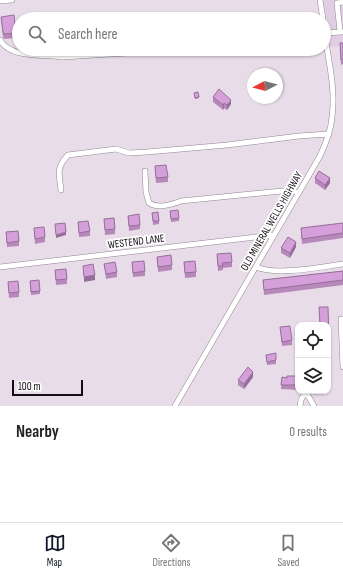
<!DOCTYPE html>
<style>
body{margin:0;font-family:"Sofia Sans Condensed",sans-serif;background:#f6f6f6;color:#222}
.controls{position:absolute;right:12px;bottom:12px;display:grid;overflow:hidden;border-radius:8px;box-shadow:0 1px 3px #0004}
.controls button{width:36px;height:36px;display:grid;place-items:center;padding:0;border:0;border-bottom:1px solid #e0e0e0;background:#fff;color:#222;font:20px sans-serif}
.compass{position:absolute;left:247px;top:68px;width:36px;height:36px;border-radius:50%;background:#fff;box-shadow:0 1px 3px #0004;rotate:263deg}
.scale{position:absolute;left:12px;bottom:10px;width:71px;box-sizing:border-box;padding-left:4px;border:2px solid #110d11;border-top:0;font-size:11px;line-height:14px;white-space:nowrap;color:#110d11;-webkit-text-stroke:3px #fff;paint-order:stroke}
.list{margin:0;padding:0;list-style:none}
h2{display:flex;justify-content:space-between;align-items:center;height:52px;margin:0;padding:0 16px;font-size:17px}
h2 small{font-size:13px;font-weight:400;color:#767676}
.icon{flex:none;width:22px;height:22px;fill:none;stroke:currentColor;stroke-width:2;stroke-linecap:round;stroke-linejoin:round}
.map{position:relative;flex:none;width:343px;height:406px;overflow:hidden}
.search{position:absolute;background:#fff;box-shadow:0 1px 3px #0004;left:12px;right:12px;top:12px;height:44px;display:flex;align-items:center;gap:10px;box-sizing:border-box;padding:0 14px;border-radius:22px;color:#767676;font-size:15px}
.sheet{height:116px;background:#fff}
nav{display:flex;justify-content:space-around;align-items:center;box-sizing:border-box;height:56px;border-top:1px solid #e0e0e0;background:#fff;font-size:11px;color:#767676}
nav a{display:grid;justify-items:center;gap:2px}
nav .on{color:#111827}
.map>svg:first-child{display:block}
</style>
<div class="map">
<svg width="343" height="406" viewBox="0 0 343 406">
<rect width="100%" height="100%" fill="#e8dce9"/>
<path fill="#e0cfe2" d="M323,0h20v46l-13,1z"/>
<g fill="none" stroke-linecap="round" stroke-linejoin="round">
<g stroke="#918692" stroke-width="6">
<path id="minor" d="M320,0l3,19
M0,1l12,-1
M340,31l-3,-28 6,-1
M324,33l18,-1
M0,40c11,19 44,14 63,17l127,-8
M145,171l1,21 3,11c9,6 22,2 32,-2l101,-10h11l6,2
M61,190c-2,-17 -5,-22 7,-35l48,-6 13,4 18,-1 80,-7 72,-9 30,-2
M0,267l274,-32
M256,267c21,9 64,0 87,-3
M341,319l2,48
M175,406l145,-250c6,-13 11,-25 12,-39 4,-28 -4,-59 -8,-87
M300,406c1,-6 1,-10 7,-12l7,12"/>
</g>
<use href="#minor" stroke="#fff" stroke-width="5"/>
</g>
<path fill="#b789bb" d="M1,17l15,16v5l-12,1 -1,-2z
M343,43v21l-2,1 -1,-17z
M213,97l18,7 -4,6 -3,-2 -1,2 -10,-8z
M155,166l13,11v5l-12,1z
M315,178l15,5 -5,7 -10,-7z
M170,211l9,7v3l-8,1z
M152,213l7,8v3l-6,1z
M128,216l12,9v4l-11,2z
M104,219l11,10v5l-10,1z
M78,222l12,9v5l-11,1z
M343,223v15l-41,6 -1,-16z
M34,228l11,9v5l-10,2z
M6,232l13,9v5l-12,1z
M296,247l-6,11 -9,-5v-5z
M217,254l15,8v5l-9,1v2l-5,1z
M157,257l15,8v5l-14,2z
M132,262l13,9v5l-12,1z
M184,262l12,10v5l-11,1z
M104,264l13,8v5l-11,2z
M55,270l12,9v5l-11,1z
M343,271v14l-79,10 -1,-15z
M30,281l10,10v3l-9,1z
M8,282l11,10v5l-10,1z
M328,307l2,71h-2z
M280,327l12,13v5l-10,1z
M266,355l10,5v4l-9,1z
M253,377l-9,12 -6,-4v-5z
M282,377l16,1v12l-17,-1z"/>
<path fill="#956f99" d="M199,97v1l-4,1v-1z
M231,100v4l-4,6v-5z
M224,103v5l-1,2v-5z
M330,178v5l-5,7v-5z
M66,232v3l-10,3v-3z
M296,242v5l-6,11v-5z
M95,275v5l-11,2v-5z
M253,372v5l-9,12v-5z"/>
<path fill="#d59fda" stroke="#956f99" d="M14,15l2,18 -12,1 -1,-2 -2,-15z
M340,43h3v16l-2,1z
M219,89l12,11 -4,5 -3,-2 -1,2 -10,-8z
M198,92l1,5 -4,1 -1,-5z
M166,165l2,12 -12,1 -1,-12z
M319,171l11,7 -5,7 -10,-7z
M178,210l1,8 -8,1 -1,-8z
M158,212l1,9h-6l-1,-8z
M139,214l1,11 -11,1 -1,-10z
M114,218l1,11 -10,1 -1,-11z
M88,221l2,10 -11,2 -1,-11z
M65,223l1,9 -10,3 -1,-11z
M343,223v10l-41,6 -1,-11z
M44,227l1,10 -10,2 -1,-11z
M18,231l1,10 -12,2 -1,-11z
M288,237l8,5 -6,11 -9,-5z
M231,253l1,9 -10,1 1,3h-5l-1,-12z
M171,255l1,10 -14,2 -1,-10z
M144,261l1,10 -12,2 -1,-11z
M195,261l1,11 -11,1 -1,-11z
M115,262l2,10 -11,2 -2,-10z
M93,264l2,11 -11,2 -1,-11z
M66,269l1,10 -11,1 -1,-10z
M343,271v9l-79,10 -1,-10z
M39,280l1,11 -9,1 -1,-11z
M18,281l1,11 -10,1 -1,-11z
M319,307h9l2,66h-2v-48h-8z
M290,326l2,14 -10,2 -2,-15z
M276,353v7l-9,2 -1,-7z
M248,367l5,5 -9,12 -6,-4z
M287,376h9v2h2v7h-17l1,-8 5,1z"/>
<g text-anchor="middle" stroke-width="3.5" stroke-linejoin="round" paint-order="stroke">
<g font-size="11" fill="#110d11" stroke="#fff">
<text transform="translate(271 221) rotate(-60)" y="4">OLD MINERAL WELLS HIGHWAY</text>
<text transform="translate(136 241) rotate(-7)" y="4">WESTEND LANE</text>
</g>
</g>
</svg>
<div class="controls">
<button><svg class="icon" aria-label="locate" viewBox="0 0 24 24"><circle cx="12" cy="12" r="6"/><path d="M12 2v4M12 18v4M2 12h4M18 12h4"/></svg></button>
<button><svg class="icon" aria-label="layers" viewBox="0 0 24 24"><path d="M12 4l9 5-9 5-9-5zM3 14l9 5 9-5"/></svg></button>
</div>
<svg class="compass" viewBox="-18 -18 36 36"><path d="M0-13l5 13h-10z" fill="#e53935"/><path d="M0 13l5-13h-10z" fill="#767676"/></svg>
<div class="scale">100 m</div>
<div class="search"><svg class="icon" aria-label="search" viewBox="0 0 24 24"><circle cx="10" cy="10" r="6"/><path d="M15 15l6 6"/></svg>Search here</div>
</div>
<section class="sheet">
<h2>Nearby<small>0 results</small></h2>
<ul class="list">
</ul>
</section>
<nav>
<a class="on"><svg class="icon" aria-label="map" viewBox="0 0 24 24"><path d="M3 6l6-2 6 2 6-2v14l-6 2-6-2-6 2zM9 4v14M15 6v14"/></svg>Map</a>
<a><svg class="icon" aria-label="directions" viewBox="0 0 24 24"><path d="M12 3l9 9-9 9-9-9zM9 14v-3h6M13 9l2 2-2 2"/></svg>Directions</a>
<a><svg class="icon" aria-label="saved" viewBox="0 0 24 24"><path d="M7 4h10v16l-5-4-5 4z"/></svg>Saved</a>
</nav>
